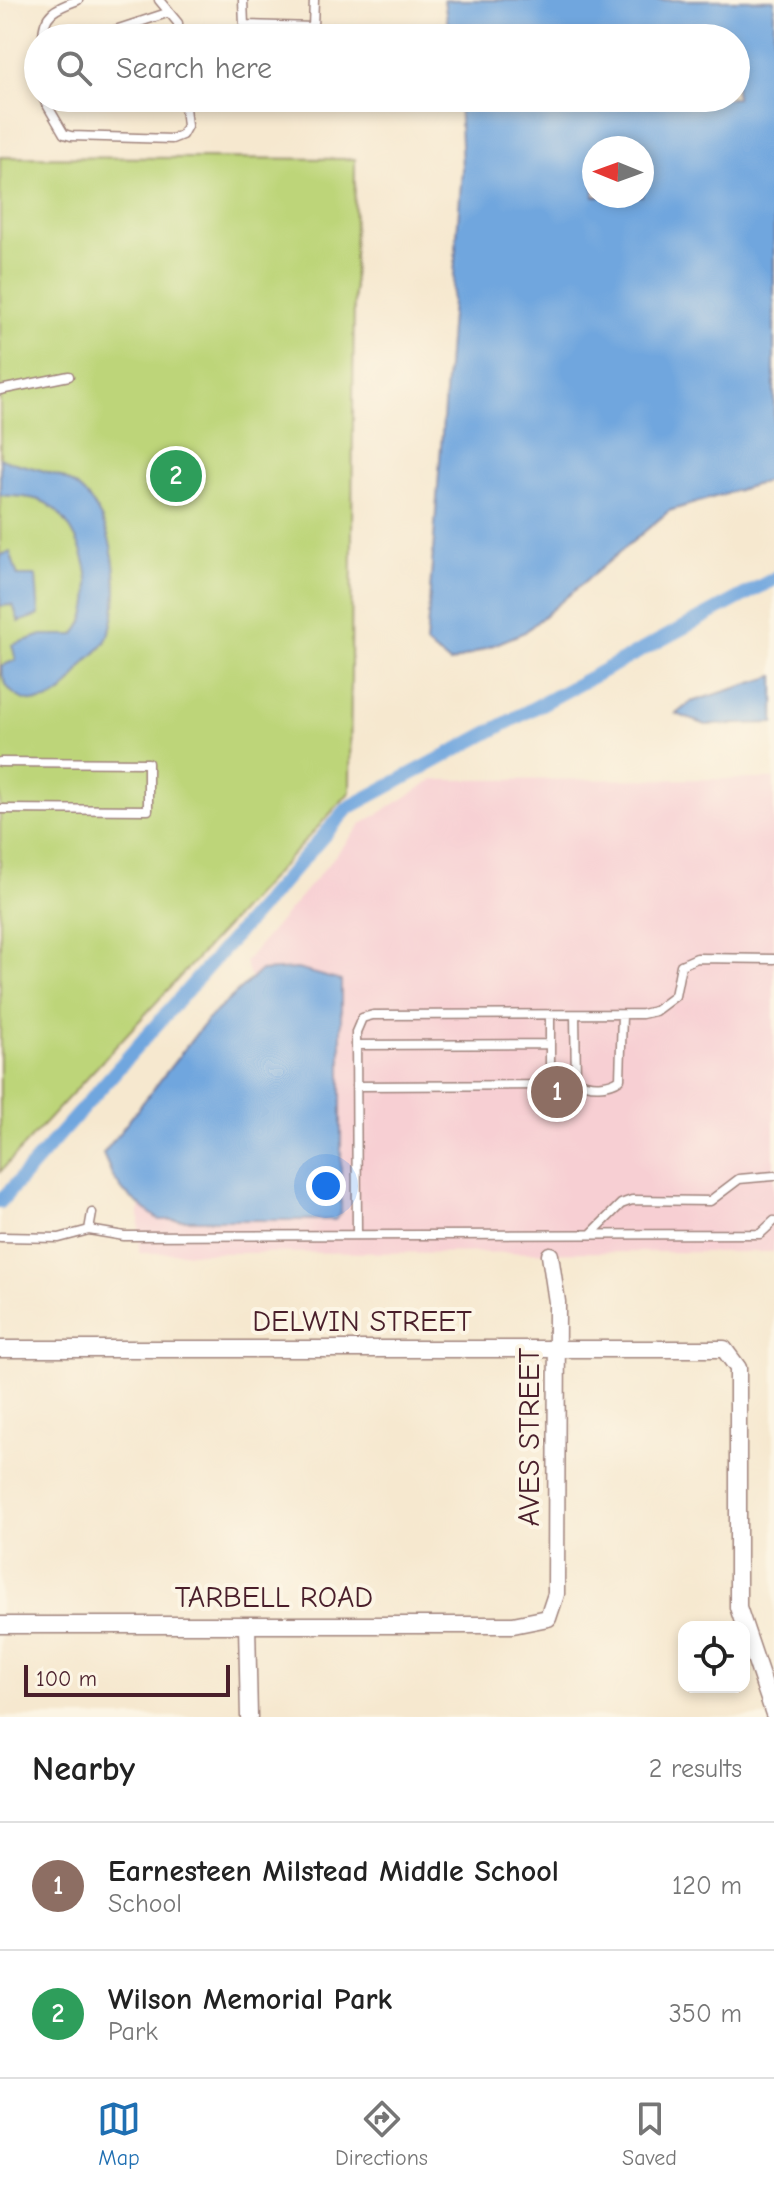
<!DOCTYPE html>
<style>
body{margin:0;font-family:"Comic Neue",sans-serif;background:#f2f2f2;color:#222}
.controls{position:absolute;right:24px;bottom:24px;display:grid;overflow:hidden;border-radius:16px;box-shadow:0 4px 12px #0003}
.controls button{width:72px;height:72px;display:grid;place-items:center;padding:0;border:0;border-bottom:2px solid #e0e0e0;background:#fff;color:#222;font:40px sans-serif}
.compass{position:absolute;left:582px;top:136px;width:72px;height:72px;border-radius:50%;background:#fff;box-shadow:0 4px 12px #0003;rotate:271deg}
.scale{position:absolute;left:24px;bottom:20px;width:206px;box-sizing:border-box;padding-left:8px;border:4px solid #4a1f2b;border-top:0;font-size:22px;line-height:28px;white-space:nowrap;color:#4a1f2b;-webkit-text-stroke:6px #fcf5e5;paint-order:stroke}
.you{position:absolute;left:326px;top:1186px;width:28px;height:28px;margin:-20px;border:6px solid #fff;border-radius:50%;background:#1a73e8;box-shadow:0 0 0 12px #1a73e833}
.badge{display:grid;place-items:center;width:52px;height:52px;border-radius:50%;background:#1f6fb2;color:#fff;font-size:26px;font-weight:700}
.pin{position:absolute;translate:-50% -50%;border:4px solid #fff;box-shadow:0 2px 8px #0006}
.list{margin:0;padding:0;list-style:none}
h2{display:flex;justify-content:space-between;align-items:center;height:104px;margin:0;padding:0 32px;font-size:34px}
h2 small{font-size:26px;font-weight:400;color:#767676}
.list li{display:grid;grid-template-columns:52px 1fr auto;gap:24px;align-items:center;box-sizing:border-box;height:128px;padding:0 32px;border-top:2px solid #e0e0e0}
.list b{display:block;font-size:30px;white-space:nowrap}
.list p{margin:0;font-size:26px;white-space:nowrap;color:#767676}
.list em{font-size:26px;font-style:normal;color:#767676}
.icon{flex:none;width:44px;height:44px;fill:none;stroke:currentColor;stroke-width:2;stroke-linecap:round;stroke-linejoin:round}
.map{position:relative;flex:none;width:774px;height:1717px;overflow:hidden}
.search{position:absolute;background:#fff;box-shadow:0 4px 12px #0003;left:24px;right:24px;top:24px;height:88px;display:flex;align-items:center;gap:20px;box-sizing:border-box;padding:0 28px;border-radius:44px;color:#767676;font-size:30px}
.sheet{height:360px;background:#fff}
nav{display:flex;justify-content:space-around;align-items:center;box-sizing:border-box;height:112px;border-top:2px solid #e0e0e0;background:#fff;font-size:22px;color:#767676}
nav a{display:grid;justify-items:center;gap:4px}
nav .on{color:#1f6fb2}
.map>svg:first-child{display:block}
</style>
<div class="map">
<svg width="774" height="1717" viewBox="0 0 774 1717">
<rect width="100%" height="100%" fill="#fcf5e5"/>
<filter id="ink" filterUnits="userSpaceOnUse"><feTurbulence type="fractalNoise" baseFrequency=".0125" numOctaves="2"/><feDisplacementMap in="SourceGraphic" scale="16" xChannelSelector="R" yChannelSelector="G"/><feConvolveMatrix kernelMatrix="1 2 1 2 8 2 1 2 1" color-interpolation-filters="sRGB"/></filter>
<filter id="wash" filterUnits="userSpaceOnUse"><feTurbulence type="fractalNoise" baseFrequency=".006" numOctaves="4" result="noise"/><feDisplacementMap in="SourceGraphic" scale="32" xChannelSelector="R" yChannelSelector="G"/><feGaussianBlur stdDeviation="1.8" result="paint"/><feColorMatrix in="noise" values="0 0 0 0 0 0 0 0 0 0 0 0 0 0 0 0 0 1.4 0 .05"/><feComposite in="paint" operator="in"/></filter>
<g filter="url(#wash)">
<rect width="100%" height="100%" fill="#f6e8cf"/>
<path fill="#f7cfd3" d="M774,779v473l-635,1v-50l21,17h174l7,-8 -81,-241 -9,8 -6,-17 117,-138 71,-44z"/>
<path fill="#bdd579" stroke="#847a52" stroke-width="2" d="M0,157l355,2 -5,633 -350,380z"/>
<path fill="#70a6de" stroke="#5d6284" stroke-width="2" fill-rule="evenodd" d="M444,0h330v479l-105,32 -144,121 -75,31 -24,-19 36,-475 -3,-71h277v-60h-286zM642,148v48h-48v-48z
M0,458c22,9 49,11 69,23 23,14 36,40 42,65 6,28 8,63 -3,90 -3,10 -12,16 -19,23 -10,10 -17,25 -27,33 -27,20 -59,7 -61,-26l15,-6 -4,-15 30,-10h32c30,-32 10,-106 -25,-130 -13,-9 -33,-8 -49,-10z
M10,552l8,24h18l3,39 -20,7 -6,-17 -13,1v-51z
M774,676v47l-68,2 -30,-11 15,-12z
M297,969l44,12v231l-6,8h-176l-35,-28 -11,-15 -10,-23 104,-134 53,-49z"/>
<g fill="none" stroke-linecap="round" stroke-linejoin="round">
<path stroke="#70a6de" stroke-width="14" d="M0,1202l348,-394 426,-229"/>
</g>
</g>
<g filter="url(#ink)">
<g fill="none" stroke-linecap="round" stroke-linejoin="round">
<g stroke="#a0847d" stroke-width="11">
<path id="lane" d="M159,0l19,23 1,15
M243,0l1,25 69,2 1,-27
M43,38c0,-25 13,-30 35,-38
M91,38l76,-25
M43,98l21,36 7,2 101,3 10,-4 5,-9 -3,-28
M0,390l69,-14
M0,762l148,1v47l-148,-1
M575,1015l1,65c13,8 33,7 44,-1l2,-64
M356,1045l194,-1
M356,1086l194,-1v-70
M89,1230l35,6 636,-2 14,-13
M592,1233l29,-29 11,-4 78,1 29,-22 35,-3
M357,1235l-1,-203 6,-14 11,-3 269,-1 13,-3 20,-15 6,-31 16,-7 77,1
M0,1237l59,1 30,-8 3,-17"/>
</g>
<g stroke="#a0847d" stroke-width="19">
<path id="street" d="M0,1349h724l14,19v239l36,107
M0,1625h513l35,-7 8,-24 1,-292 -7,-47
M247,1625l2,92"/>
</g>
<use href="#lane" stroke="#fff" stroke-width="8"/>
<use href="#street" stroke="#fff" stroke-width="16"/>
</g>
</g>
<g text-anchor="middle" stroke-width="8" stroke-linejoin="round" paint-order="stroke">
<g font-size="30" fill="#4a1f2b" stroke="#fcf5e5">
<text x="362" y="1331">DELWIN STREET</text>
<text transform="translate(529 1437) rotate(-90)" y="10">AVES STREET</text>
<text x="274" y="1607">TARBELL ROAD</text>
</g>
</g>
</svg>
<div class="controls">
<button><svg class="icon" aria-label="locate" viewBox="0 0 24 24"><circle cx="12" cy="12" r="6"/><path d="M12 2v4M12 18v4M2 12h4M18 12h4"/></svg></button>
</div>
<svg class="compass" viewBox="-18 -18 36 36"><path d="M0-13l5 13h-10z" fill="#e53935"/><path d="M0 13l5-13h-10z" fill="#767676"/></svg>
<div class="scale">100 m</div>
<div class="you"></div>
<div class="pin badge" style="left:557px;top:1092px;background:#8d6e63">1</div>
<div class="pin badge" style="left:176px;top:476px;background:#2e9e5b">2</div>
<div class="search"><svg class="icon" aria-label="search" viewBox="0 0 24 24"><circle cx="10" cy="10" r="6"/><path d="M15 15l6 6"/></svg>Search here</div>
</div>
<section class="sheet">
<h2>Nearby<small>2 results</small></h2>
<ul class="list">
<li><span class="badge" style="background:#8d6e63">1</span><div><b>Earnesteen Milstead Middle School</b><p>School</p></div><em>120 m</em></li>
<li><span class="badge" style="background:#2e9e5b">2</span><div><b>Wilson Memorial Park</b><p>Park</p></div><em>350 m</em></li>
</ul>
</section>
<nav>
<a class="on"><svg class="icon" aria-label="map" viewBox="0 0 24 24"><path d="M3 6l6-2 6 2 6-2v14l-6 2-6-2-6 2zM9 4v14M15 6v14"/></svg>Map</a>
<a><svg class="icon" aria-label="directions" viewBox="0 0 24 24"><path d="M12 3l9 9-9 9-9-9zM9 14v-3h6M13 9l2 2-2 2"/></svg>Directions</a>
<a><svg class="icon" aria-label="saved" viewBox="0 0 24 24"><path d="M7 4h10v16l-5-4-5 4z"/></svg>Saved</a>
</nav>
